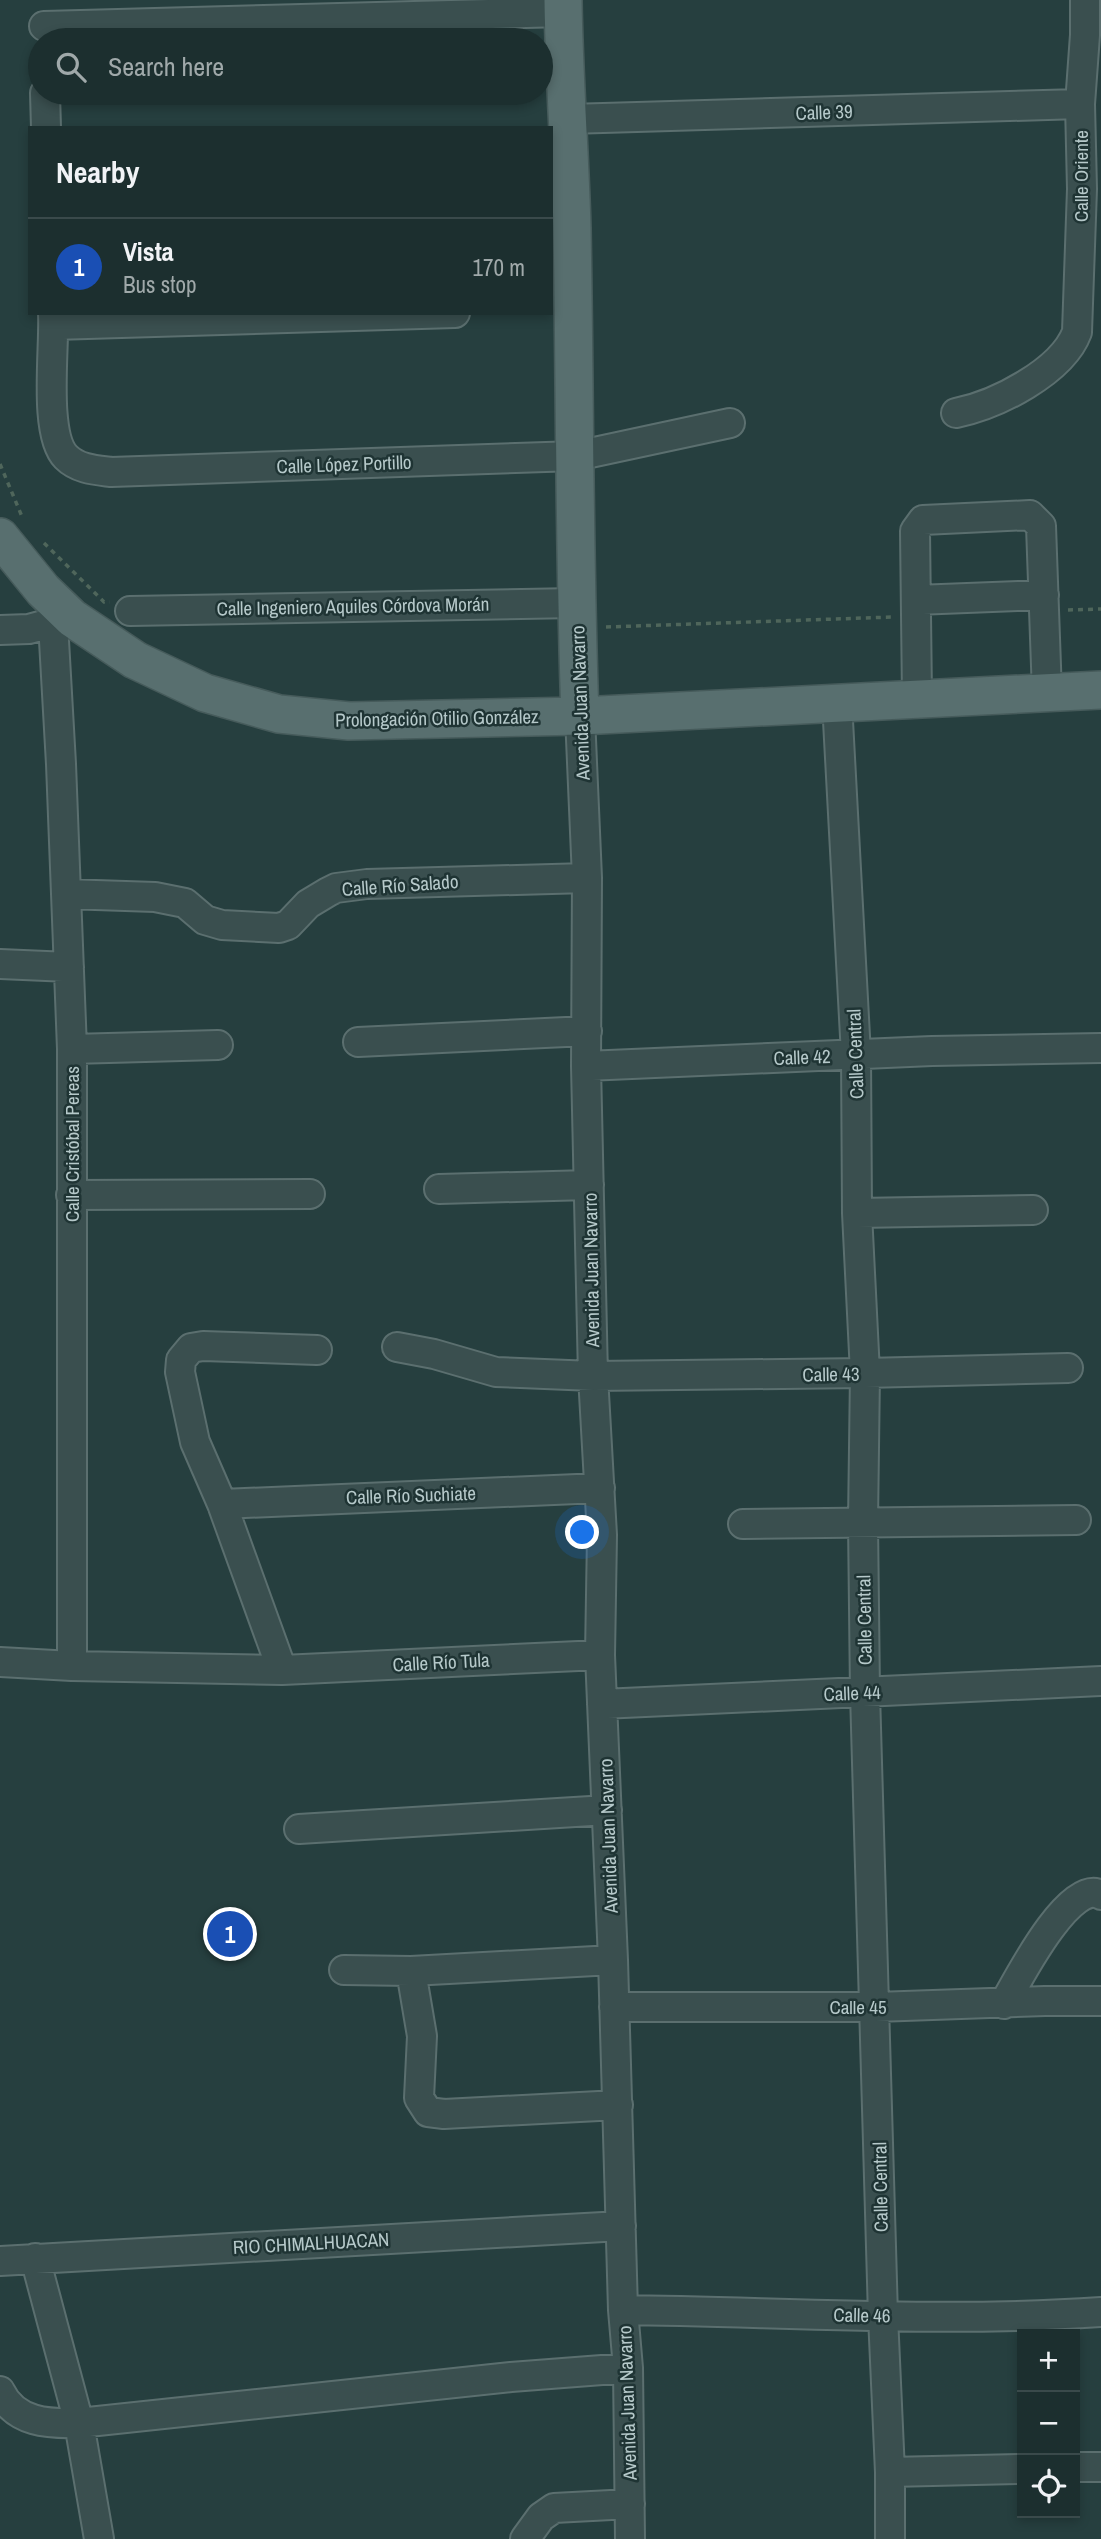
<!DOCTYPE html>
<meta charset="utf-8">
<style>
body{margin:0;font-family:"Archivo Narrow",sans-serif;background:#293b3b;color:#f1f3f6}
.controls{position:absolute;right:21px;bottom:21px;display:grid;overflow:hidden;border-radius:0px;box-shadow:0 4px 10px #0003}
.controls button{width:63px;height:63px;display:grid;place-items:center;padding:0;border:0;border-bottom:2px solid #3a4a4b;background:#1c2f2f;color:#f1f3f6;font:35px sans-serif}
.you{position:absolute;left:583px;top:1533px;width:24px;height:24px;margin:-18px;border:5px solid #fff;border-radius:50%;background:#1a73e8;box-shadow:0 0 0 10px #1a73e833}
.badge{display:grid;place-items:center;width:46px;height:46px;border-radius:50%;background:#90f2f5;color:#fff;font-size:23px;font-weight:700}
.pin{position:absolute;translate:-50% -50%;border:4px solid #fff;box-shadow:0 2px 7px #0006}
.list{margin:0;padding:0;list-style:none}
h2{display:flex;justify-content:space-between;align-items:center;height:91px;margin:0;padding:0 28px;font-size:30px}
h2 small{font-size:23px;font-weight:400;color:#a0a9aa}
.list li{display:grid;grid-template-columns:46px 1fr auto;gap:21px;align-items:center;box-sizing:border-box;height:98px;padding:0 28px;border-top:2px solid #3a4a4b}
.list b{display:block;font-size:26px;white-space:nowrap}
.list p{margin:0;font-size:23px;white-space:nowrap;color:#a0a9aa}
.list em{font-size:23px;font-style:normal;color:#a0a9aa}
.icon{flex:none;width:38px;height:38px;fill:none;stroke:currentColor;stroke-width:2;stroke-linecap:round;stroke-linejoin:round}
.map{position:relative;flex:none;width:1101px;height:2539px;overflow:hidden}
.search{position:absolute;background:#1c2f2f;box-shadow:0 4px 10px #0003;left:28px;top:28px;width:525px;height:77px;display:flex;align-items:center;gap:18px;box-sizing:border-box;padding:0 24px;border-radius:38px;color:#a0a9aa;font-size:26px}
.panel{position:absolute;background:#1c2f2f;box-shadow:0 4px 10px #0003;left:28px;top:126px;width:525px;height:189px;border-radius:0px}
.map>svg:first-child{display:block}
</style>
<div class="map">
<svg width="1101" height="2539" viewBox="0 0 1101 2539">
<rect width="100%" height="100%" fill="#263f3f"/>
<g fill="none" stroke-linecap="round" stroke-linejoin="round">
<g stroke="#5b6f6f" stroke-width="32">
<path id="minor" d="M44,26l519,-14
M45,93l1,35
M569,119l511,-15
M53,313c2,33 -10,121 13,144 12,12 29,13 45,15l465,-16 154,-33
M54,325l401,-12
M956,413c40,-8 106,-41 121,-81l5,-143 -2,-85 5,-69v-35
M916,600l128,-5
M130,611l446,-8
M53,623l8,141 11,285v617
M0,630l29,-1 40,-11
M917,698l-2,-167 8,-11 107,-5 11,11 6,168
M837,702l19,353 1,158 8,160 -2,149 2,171 18,623 7,156v67
M580,716l7,162 -1,188 7,310 9,159 -2,120 13,305 10,350 5,58 2,171
M66,894l89,3 30,6 20,17 17,5 57,3 9,-3 20,-21 20,-12 8,-4 31,-4 220,-6
M0,964l69,3
M358,1042l229,-11
M72,1049l146,-4
M586,1066l346,-15 169,-3
M439,1189l150,-4
M71,1195l239,-1
M857,1213l176,-3
M397,1347l37,7 62,18 97,4 272,-3 203,-5
M222,1504l378,-16
M743,1524l333,-4
M0,1662l72,4 210,4 318,-15
M282,1670l-60,-166 -27,-62 -15,-70 1,-12 10,-12 12,-2 114,4
M602,1704l499,-23
M299,1829l308,-19
M344,1970l67,1 202,-11
M411,1971l11,65 -3,62 9,14 16,2 174,-9
M1004,2004c13,-23 66,-127 97,-109
M614,2007h262l169,-6h56
M35,2258l44,165 20,116
M0,2261l621,-35
M623,2310c159,2 319,13 478,2
M0,2391c15,32 49,33 79,32l432,-46 117,-9
M1075,2467h26
M890,2472l132,-3
M525,2539l16,-22 13,-9 76,-4"/>
</g>
<g stroke="#465b5b" stroke-width="40">
<path id="major" d="M563,0c1,76 7,152 9,228 3,163 2,325 8,488
M0,537l43,53 29,28 63,42 70,33 74,21 70,7 231,-5 521,-26"/>
</g>
<path stroke="#4f665b" stroke-width="3.5" stroke-dasharray="5 5" stroke-linecap="butt" d="M0,464l23,55
M44,543l60,59h6
M1068,610l33,-1
M606,627l287,-10"/>
<use href="#minor" stroke="#3a4f4f" stroke-width="28"/>
<use href="#major" stroke="#586f6f" stroke-width="37"/>
</g>
<g text-anchor="middle" stroke-width="5" stroke-linejoin="round" paint-order="stroke">
<g font-size="19" fill="#b6c9ca" stroke="#1f3434">
<text transform="translate(824 112) rotate(-2)" y="7">Calle 39</text>
<text transform="translate(1081 176) rotate(-90)" y="7">Calle Oriente</text>
<text transform="translate(344 464) rotate(-2)" y="7">Calle López Portillo</text>
<text transform="translate(353 606) rotate(-1)" y="7">Calle Ingeniero Aquiles Córdova Morán</text>
<text transform="translate(580 703) rotate(-92)" y="7">Avenida Juan Navarro</text>
<text transform="translate(437 718) rotate(-1)" y="7">Prolongación Otilio González</text>
<text transform="translate(400 885) rotate(-4)" y="7">Calle Río Salado</text>
<text transform="translate(855 1054) rotate(-92)" y="7">Calle Central</text>
<text transform="translate(802 1057) rotate(-2)" y="7">Calle 42</text>
<text transform="translate(72 1144) rotate(-90)" y="7">Calle Cristóbal Pereas</text>
<text transform="translate(591 1270) rotate(-91)" y="7">Avenida Juan Navarro</text>
<text transform="translate(831 1374) rotate(-1)" y="7">Calle 43</text>
<text transform="translate(411 1495) rotate(-2)" y="7">Calle Río Suchiate</text>
<text transform="translate(864 1620) rotate(-91)" y="7">Calle Central</text>
<text transform="translate(441 1662) rotate(-3)" y="7">Calle Río Tula</text>
<text transform="translate(852 1693) rotate(-2)" y="7">Calle 44</text>
<text transform="translate(608 1836) rotate(-92)" y="7">Avenida Juan Navarro</text>
<text x="858" y="2014">Calle 45</text>
<text transform="translate(880 2187) rotate(-91)" y="7">Calle Central</text>
<text transform="translate(311 2243) rotate(-3)" y="7">RIO CHIMALHUACAN</text>
<text transform="translate(862 2315) rotate(1)" y="7">Calle 46</text>
<text transform="translate(627 2403) rotate(-92)" y="7">Avenida Juan Navarro</text>
</g>
</g>
</svg>
<div class="controls">
<button>+</button>
<button>−</button>
<button><svg class="icon" aria-label="locate" viewBox="0 0 24 24"><circle cx="12" cy="12" r="6"/><path d="M12 2v4M12 18v4M2 12h4M18 12h4"/></svg></button>
</div>
<div class="you"></div>
<div class="pin badge" style="left:230px;top:1934px;background:#1a4fb4">1</div>
<div class="search"><svg class="icon" aria-label="search" viewBox="0 0 24 24"><circle cx="10" cy="10" r="6"/><path d="M15 15l6 6"/></svg>Search here</div>
<section class="panel">
<h2>Nearby<small></small></h2>
<ul class="list">
<li><span class="badge" style="background:#1a4fb4">1</span><div><b>Vista</b><p>Bus stop</p></div><em>170 m</em></li>
</ul>
</section>
</div>
